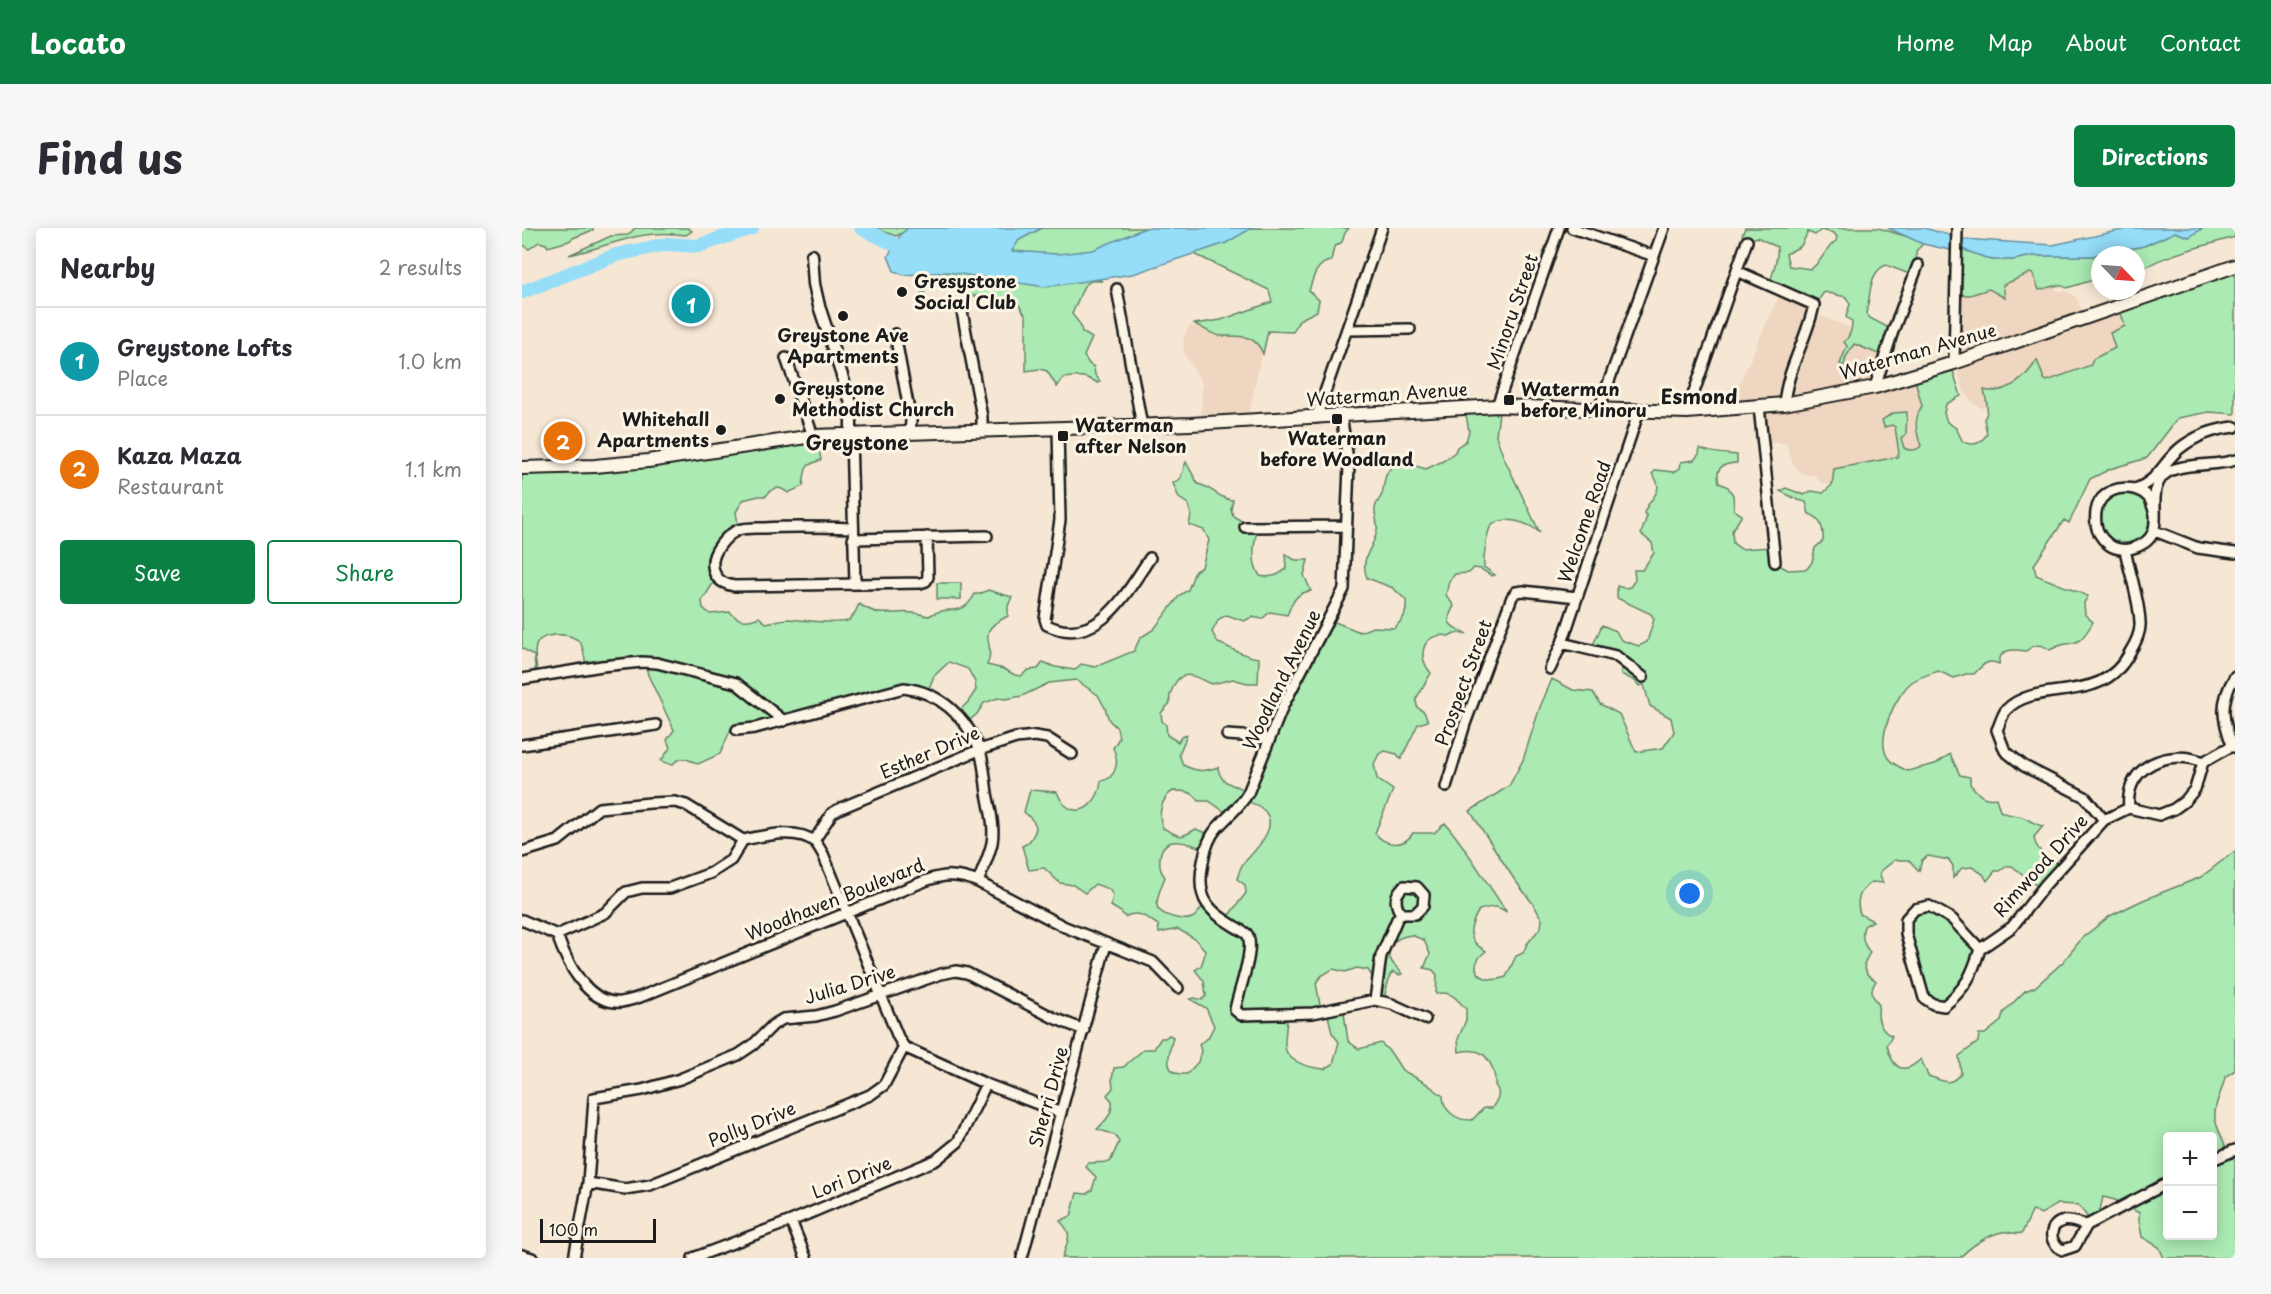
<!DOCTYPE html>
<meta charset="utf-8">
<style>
body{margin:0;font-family:"Playpen Sans",sans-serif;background:#f7f7f7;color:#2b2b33}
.controls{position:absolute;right:18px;bottom:18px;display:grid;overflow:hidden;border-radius:6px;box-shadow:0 3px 15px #0003}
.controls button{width:54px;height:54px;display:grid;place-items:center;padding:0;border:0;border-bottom:2px solid #e1e1e2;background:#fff;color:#2b2b33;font:30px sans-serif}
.compass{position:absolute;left:1569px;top:18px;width:54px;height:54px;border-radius:50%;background:#fff;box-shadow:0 3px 15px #0003;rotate:115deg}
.scale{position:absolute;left:18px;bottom:15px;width:116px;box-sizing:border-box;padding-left:6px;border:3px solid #1c1c1c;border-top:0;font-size:16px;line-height:21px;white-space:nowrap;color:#1c1c1c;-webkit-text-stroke:4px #fcf5e5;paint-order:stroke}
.you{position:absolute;left:1168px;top:666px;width:21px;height:21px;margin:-15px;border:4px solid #fff;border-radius:50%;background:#1a73e8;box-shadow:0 0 0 9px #1a73e833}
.badge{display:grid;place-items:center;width:39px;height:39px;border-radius:50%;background:#0b8043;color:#fff;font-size:20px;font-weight:700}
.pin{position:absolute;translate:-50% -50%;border:3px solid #fff;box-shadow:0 2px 6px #0006}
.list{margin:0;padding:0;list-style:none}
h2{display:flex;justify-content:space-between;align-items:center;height:78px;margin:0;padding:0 24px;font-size:26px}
h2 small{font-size:20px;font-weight:400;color:#7c7c81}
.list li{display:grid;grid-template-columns:39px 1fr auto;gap:18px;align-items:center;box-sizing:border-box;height:108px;padding:0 24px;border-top:2px solid #e1e1e2}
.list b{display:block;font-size:22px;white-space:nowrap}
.list p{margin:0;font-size:20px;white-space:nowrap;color:#7c7c81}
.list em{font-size:20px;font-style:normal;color:#7c7c81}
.actions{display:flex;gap:12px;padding:18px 24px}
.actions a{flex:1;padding:14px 0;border:2px solid #0b8043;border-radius:6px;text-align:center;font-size:21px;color:#0b8043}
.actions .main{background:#0b8043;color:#fff}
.map{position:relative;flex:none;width:1713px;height:1030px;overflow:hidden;border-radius:6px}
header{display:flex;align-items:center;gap:36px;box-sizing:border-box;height:84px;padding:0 30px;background:#0b8043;color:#fff}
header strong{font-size:28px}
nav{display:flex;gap:33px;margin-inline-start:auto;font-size:21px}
.intro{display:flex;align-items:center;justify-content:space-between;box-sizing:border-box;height:144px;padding:0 36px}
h1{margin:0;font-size:42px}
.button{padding:15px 27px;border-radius:6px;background:#0b8043;color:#fff;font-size:21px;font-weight:700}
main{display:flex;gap:36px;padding:0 36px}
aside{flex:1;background:#fff;border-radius:6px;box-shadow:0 3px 15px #0003}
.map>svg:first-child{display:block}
</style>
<header>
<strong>Locato</strong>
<nav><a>Home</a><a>Map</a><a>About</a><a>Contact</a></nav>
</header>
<div class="intro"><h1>Find us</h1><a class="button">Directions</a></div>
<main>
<aside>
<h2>Nearby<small>2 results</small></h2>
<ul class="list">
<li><span class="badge" style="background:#0f9aa8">1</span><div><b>Greystone Lofts</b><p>Place</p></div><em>1.0 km</em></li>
<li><span class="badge" style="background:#e8710a">2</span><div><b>Kaza Maza</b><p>Restaurant</p></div><em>1.1 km</em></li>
</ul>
<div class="actions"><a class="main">Save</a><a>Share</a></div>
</aside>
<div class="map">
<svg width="1713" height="1030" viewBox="0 0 1713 1030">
<rect width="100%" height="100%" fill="#f6e7d4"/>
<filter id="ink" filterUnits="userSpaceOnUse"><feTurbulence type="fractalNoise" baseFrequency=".0167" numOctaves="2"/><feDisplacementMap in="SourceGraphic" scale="12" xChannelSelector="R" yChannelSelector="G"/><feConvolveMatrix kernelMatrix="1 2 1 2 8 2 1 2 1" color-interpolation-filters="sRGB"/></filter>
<g filter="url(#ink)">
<path fill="#efd6c0" d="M1508,45l3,1 6,16 16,-4 3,5 10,1 9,6 7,20 35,-11 6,20 -12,24 -20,8 -2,6 -44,16 -3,-2 -7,-19 -9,15 -18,11 -17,6 -7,16h-4l-8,-4 -9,-11 -11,-29v-69l35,-6 16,8 -2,-12z
M1259,63l30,13 2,9 39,15 -12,36 4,2 2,-9 8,-13 27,11 -8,28 42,-4 7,27 -6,8 -1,15 6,17 -2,3 -10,2 -5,-3 -3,-10 6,-25h-14l-1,12 3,2 4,26 -2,4 -63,12 -2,16 -10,-2 -8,-8h-9l-6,-4 -6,-7 -7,-21h-21l-5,-36h-31z
M676,98l23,10 7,-1 20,2 11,8 3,7 -15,71h-46l1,-40 -18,-30 -1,-13 6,-13z"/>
<path fill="#abeab2" stroke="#648367" stroke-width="1.5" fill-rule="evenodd" d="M0,0h71v2l-20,8 -4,3 -21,6 -2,-3 -7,-2 -10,7 -7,-5z
M113,0h53l4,3 -6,4c-49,-7 -72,11 -117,20l42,-19 17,-1z
M351,0h35l-2,3 -10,5z
M520,0h104l-50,22 -43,6h-41l-1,-9 6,-6z
M717,0h110l-4,5 -3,9 -8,5 -3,14c-15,2 -18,17 -22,30l10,9 -2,11 -18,9 -6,12 -25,-1 -5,23c-8,-20 -22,-18 -41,-18 -8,0 -19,-8 -27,-12l26,-4 51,-18 -3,-12 -87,-42z
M1223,0h133l34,10 11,6 -7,7 1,15 -5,9 -26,-10c-18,7 -15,32 -20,48l4,5 21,11 -10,26 -27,-11 -8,13 -2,9 -4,-2 7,-18 -3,-4c6,-5 8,-12 8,-20l-6,-5 4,-13 -4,-7 -22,-5 -8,12 -46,-20c2,-12 9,-25 7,-37l-20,-10 -12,5 -3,-7zM1299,2l13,3 3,4 -1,4c-13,9 -11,18 -25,28l-22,-3 -3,-12 15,-8 7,-14 7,3z
M1681,0h32v9c-26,8 -80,19 -99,37v-19h-36v23l-33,10c-9,-6 -18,0 -28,2l-6,-16 -3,-1 -27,12 2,13 -16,-9 -19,6h-16v-34h-3l5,-14 36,13h20l21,-4h60l16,-6h14l21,-4 31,-14 14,5z
M1713,39v147l-26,-2 -31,6 -31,40 -37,11 -20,10 -21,44 -5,-3 -30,45 2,10 52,21 -4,7 1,12 8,7c-18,32 -20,14 -43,28 -10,-7 -15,-6 -24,1 -12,-2 -27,-3 -27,13 -12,-6 -17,2 -25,10h-8l-12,4 -16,-7c-8,3 -19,6 -26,11 -16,12 -37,57 -24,76 4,6 13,10 20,13l27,-7 15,-10 10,21 10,2v7c8,9 13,17 26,14l4,13c10,5 10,3 19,5 9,2 15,9 24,10l-9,11c1,14 15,21 26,29l-19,23 -29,-23h-5l-7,5h-5l-8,10 -4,-7 -11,-7 -10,1 -9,10v-12l-4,-6 -21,-4 -6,4 -3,11 -10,-11h-14l-14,11 -1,4 3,8 -11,-1c-12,9 -17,17 -12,32l13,7 -9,5c-3,9 -1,19 6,26l-6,12 3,10 9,7c-7,10 -4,15 3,24 -3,13 1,26 13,31l-5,9c5,22 15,32 34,14l7,17c15,4 21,12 33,-3l-2,-17 19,-14 1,-8h6l16,-13 2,-8 22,-22 10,-4 28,-25 20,-25 27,-21 33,-16 58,-23 34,-26v219l-10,7c-2,13 -12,28 -10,42 2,10 9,21 12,32l8,-5v112h-71l-5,-11 -17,-10 -3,-16v-8l-24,-13 -12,-3c-3,10 -1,18 -13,23l-12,-15 -20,-1 -17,10 -8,-4 -11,23c-8,2 -13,-2 -20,-1 -14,3 -33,15 -42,26h-898c6,-18 12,-23 -2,-37l11,-5 6,-23 9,1 6,-4 4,-13 -11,-11 4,-3 21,-1 9,-20 -4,-7 -18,-6c9,-8 16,-16 15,-28l-5,-6 6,-7 -1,-9 2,-11 10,-1c6,-7 13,-11 20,-18h10l7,-11h4l4,-3 4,2c-4,17 -12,39 14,37l11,-12 3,-11 -2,-7 9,-6 6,-12 -8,-18 -16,-9 5,-1 7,2 4,-4 -2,-15 -9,-11 6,-4 5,-15 -11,-12 -17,-10 -19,4 -1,-8c-10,-7 -21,-16 -33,-8l-4,-5 -10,-6 2,-11 -4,-6 -14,-5 -10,9 -12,-8 -13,-2 -16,-15 -15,2c-1,-3 -6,-21 -7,-24l6,-3c12,-15 10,-19 -4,-31l6,-22 27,2c2,4 4,10 8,13 18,15 35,-6 36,-24 15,-2 19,-20 12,-33l6,-10 -2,-10 -8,-8 -4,-12 -7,-13 -22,-15 -27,3 -27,13 -16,3 -8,-1 -14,5 -7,11 -13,11 -7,-12 11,-11 8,-12 -1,-8 -7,-13 -19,-7 -15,14 -7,17 -15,-3 -172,38 -10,3 -10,23 -22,10c-11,-5 -17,-9 -26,1l-11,-4 9,-13 -3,-8 7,-10 -26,-55 -3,-14 -59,6c-1,-7 -2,-17 -5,-23 -7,-12 -36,-12 -43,-2 -6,8 -1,25 0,34h-2l-2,-20 -12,-8v-180l22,1 273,-33 4,24c-18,6 -15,7 -18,26l-15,7c-9,-7 -15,-7 -22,3h-7l-16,4 -7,12 3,18 -24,28 2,19 -15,24 1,7 7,6 20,-2c9,10 17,10 29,5l7,6c7,-1 16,-4 23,-4 10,1 55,6 60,1 5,-3 7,-10 10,-16 26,16 30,6 56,9 5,0 9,3 14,3 21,-13 32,4 46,-22h5l8,-4 24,7 -4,9v10c-37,18 -10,24 -21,49l17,4 11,6 6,1 7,-6 10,-1 5,-7 12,5 20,3 6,-6 14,3 39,-16 6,-13 14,-9 26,-34 8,-5 7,-19 7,-4 7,-27 -5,-10 -15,-5 2,-10 -3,-11 -9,-6 -6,-15 7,-4 6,-17 12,22c14,3 21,15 35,16l-2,9 2,7 17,10h8c-4,18 -8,34 2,50 9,2 20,0 26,-8l-1,-14 10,6h13l-4,15 7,16c-15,1 -19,12 -24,24l-17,-3 -8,7 -10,-2 -8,4 -17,-6 -8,4 -7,13 6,11c14,5 26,14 41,15l-1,25h-11l-14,-4 -21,5c-14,-6 -29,-17 -38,1 -3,7 -5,10 -4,18l-9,10 1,8 4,4 1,10 11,7 3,-5 6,-2 -8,19 4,11c14,7 21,7 35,2 1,16 15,18 28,23l81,-171 33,13 13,-5 21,1c10,-9 13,-14 12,-28l-13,-12 -26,-10c-8,-22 7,-29 10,-48 1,-7 -2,-13 -2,-19 -1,-7 5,-11 7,-17 4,-14 0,-16 11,-29l16,-1 17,5 17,-8 12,-9 2,-5 9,-6 3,-10 -4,-22 35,-4 -4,31 8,22 36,75c-10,-10 -37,-19 -49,-7 -4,5 -8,34 -7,41l11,8 -3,1 -11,-7 -7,-1 -5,5 -14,1 -6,7 -3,14 8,11c-11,19 -3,20 13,28l-13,-1 -5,3c-25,-5 -34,19 -18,37l-15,26 1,8 7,5 4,9 -10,3 -17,35 -4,-5 -12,-3 -6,3 -5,10 3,15 16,11 -18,43c10,13 29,15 38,0h21l11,-10c24,28 41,60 62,89 -14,-8 -13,-5 -28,-2 -10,17 -14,30 7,41 -23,18 -2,35 20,26l10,-21 7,-3 4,-9 14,-17 1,-7 -8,-15 -20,-26 -44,-68 39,-25 14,-26 17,-53 12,-28 21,11 20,2 7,12 19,10 17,38 27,-4 11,-16 -3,-14 -21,-12 -6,-21 -5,1 -4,-5 -14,-7 -1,-15 -28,-12 10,-22 14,6 5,9 18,6 8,-4 7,-23 -3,-5 -34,-16v-12l7,2 6,-1 5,-7 -1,-10h8l12,-17 -2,-10 -11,-9 6,-18 -3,-3c5,-15 23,-22 8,-39l4,-4 18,2 6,-4 1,-6 13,-2 5,-6 1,-6c7,5 27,6 37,7v8c-15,1 -22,4 -18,20l9,4 5,8 1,15 8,5 -10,16 1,12 8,6 30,-2 3,15 14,8 19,-1 5,-7 3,-14 8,-7c1,-11 -2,-24 -14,-27l-3,-12 -8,-2 -18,-9 6,-3 18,7 8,-4 11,2 9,-8 2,-16 63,-12 2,-4 -4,-26 -3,-2 -8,2 -2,-7 11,-7 14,-1 -1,22 -5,4 3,10c6,3 12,3 17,-2 -5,-14 -8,-27 1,-40l-7,-26 36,-15 10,31 -15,8 -2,9 3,9 9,6 7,14c12,4 17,2 24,-8l-3,-15c6,-9 2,-19 0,-29 23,5 42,-12 53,-30l7,19 3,2 44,-16 2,-6 22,-11 -5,-15 15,-7 -6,-19zM651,563c11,0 20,0 26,10h10l19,13 15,-14c5,2 13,4 17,7 25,17 -7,45 -18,58 -2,4 -4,10 -5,14l8,6 1,8 -20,26 -22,-15c-3,5 -7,12 -12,14 -8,4 -36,-3 -35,-14 0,-9 5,-19 8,-27 -5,-6 -6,-11 -5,-18 1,-27 30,-16 46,-9l5,-15 -15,-6c-17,10 -15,8 -33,-1 -6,-12 -2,-30 10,-37zM889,707l13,5 6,14 -6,14 9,2 4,5 -1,19c15,-4 20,4 30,15v11l-8,19 1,13c5,-1 11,-2 15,-1 15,1 22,22 21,34 7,9 2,15 -3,23h-8l-12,12c-15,1 -29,-9 -29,-24l-16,-12 -25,-14 -11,-17 -10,-10 -22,6 -11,-8 -5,-35 -16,5 5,22 7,9 -6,22 -8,5c-14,-1 -41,-7 -40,-25 0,-10 2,-19 2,-29l34,-5 -5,-27 5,-7 12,-7 12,3 12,-4 11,2 8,12 -3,20h10l7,-27 3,-3 6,3 3,-1c-3,-6 -7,-7 -10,-12 -10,-16 5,-25 19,-27zM1646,908h44v100h-44z
M394,43l175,5 11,5h-11l-7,5 -12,28 8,10 2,8 10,6 -8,18 5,8 5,3 1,8 5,6 -2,2c-15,-8 -18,-7 -35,-5l-6,9 -10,-16 -8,-2 -13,2v-55l-9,-14 -42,-6h-16c-4,-8 -23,-16 -31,-10 -4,4 -4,9 -7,14l2,-22z
M1625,256l9,49 -23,18 -33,-14v-38z
M415,355h24v16h-24z
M1399,678l17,2 41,41 -27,52h-26l-19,-64 1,-18z"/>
<path fill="#96ddf8" stroke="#6590a0" stroke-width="1.5" d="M386,0h134l-23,12 -7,11 46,3 35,-4 52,-22h107l-26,15 -93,31 -88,13 -97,-15 -44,3 -10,-4 -6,-15 13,-22z
M1366,0h36l39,11 90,6 78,-17h72l-14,9 -14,-5 -31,14 -21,4h-14l-16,6h-60l-21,4h-20l-36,-13 -1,4 -32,-7z"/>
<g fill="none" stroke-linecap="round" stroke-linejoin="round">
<path stroke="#96ddf8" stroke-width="14" d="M339,0l49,24
M0,64l94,-37 51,-11 31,2 54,-18"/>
<g stroke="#1c1c1c" stroke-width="14">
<path id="minor" d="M1050,0l82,28
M1215,43l77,34c-7,34 -27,64 -30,99
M595,61l25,137
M439,78l21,111v14
M825,102l63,-1
M373,106l16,87 -1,11
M264,130l27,78
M1432,135l3,-135
M1353,159l18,-56 25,-66
M975,178l62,-178
M1237,178l16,156
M1077,181l65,-181
M1165,184l60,-171
M819,187l8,51 -5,123 -61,117 -35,87c-8,14 -20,23 -31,35 -8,9 -12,22 -14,34 -9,44 11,51 44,72 9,14 -9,58 -12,76l6,5 72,-2 62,-13 17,4 33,15
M794,190l66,-190
M536,201l2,91 -15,99 2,6c51,24 79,-32 103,-67
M329,207l4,149
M1613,261c24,-9 26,-24 44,-40 16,-13 35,-20 56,-22
M1633,286c-2,-5 -3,-13 -7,-17 -12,-12 -34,-12 -46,1 -6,7 -7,18 -6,26 1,8 5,14 11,19 6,6 18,8 26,5 41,-12 8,-51 31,-73 13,-13 52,-8 71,-15
M723,299l102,-1
M331,300c-29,-1 -59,-2 -88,0 -9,0 -19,-1 -27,2 -12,5 -27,23 -25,36 1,13 10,18 21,20l186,-3 6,-2 2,-4 -1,-40
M1633,303l43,17 37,5
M331,311l134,-3
M1040,415l54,13 27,21
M1028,441l12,-26 77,-232
M0,451l80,-13 40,-4 15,1 79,20 48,38
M215,502l18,-2 149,-40c35,4 61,28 75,60 5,13 6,31 8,45 3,16 8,34 5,50 -3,13 -9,26 -14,39
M705,507l31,2 10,2
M0,517l134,-20
M1711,519c-11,-28 -14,-44 2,-71
M924,559l19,-63 47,-127 4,-5 7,-1 54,6
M1607,580c-5,-42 40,-60 74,-46
M1582,592l-19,-23 -61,-31 -19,-15 -8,-21c3,-6 5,-15 9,-20 32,-33 96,-2 124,-58 5,-8 11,-20 10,-30 -1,-23 -10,-48 -15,-72
M292,613l18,-28 9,-5 138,-58 37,-12 19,-2 12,2 25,16
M0,624l36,-11 41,-33 51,-5 25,-1 11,3 57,35c20,-4 54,-13 72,2 3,3 6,9 8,12l75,183 6,10 82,37 75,29
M0,692l35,15
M35,707c9,26 30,70 64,67 6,-1 13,-3 19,-5l285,-116c20,-7 33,-7 53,1l87,45 88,35 25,26
M35,707l48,-22 21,-21 16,-4h28l41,-15 20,-13 12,-20
M1458,721c-8,26 -14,39 -36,57l-11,-2 -9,-6 -18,-64v-15l9,-10 14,-3 23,13 28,30 32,-22 33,-42 59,-65 25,-12 30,7 15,-6 11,-8 10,-12 8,-27 32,-18
M853,772l6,-44 16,-37 4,-5h14l8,-8 1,-11 -7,-8 -13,-1c-10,9 -10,17 -3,28
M1690,932l23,-10
M66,955l37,6 25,-4 220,-90 14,-10 20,-38
M269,993l15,37
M1565,997c-8,-1 -16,-6 -24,-4 -16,5 -14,23 0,29l12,-4 12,-21 81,-42
M0,1027l10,3
M52,1030l14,-75 6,-85 48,-8 38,-11 58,-24 15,-10 20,-20 10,-6 33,-3 19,-5 106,-37 15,-3 11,2 87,45 30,12
M171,1030l98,-37 145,-61 22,-18 28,-58
M500,1030l84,-314"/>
</g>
<g stroke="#1c1c1c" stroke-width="15">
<path id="tertiary" d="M290,27l2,29 5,22 32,97v32"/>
</g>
<g stroke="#1c1c1c" stroke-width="16">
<path id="secondary" d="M0,240l73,-2 53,-5 165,-25 378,-12 306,-18 190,6 97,-8 91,-17 79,-24 281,-97"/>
</g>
<use href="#minor" stroke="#fcf5e5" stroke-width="9"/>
<use href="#tertiary" stroke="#fcf5e5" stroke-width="10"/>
<use href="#secondary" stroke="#fcf5e5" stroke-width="12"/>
</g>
</g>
<g fill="#1c1c1c" stroke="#fcf5e5" stroke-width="2">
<circle cx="380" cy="64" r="6"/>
<circle cx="321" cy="88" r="6"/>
<circle cx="258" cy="171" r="6"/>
<rect x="981" y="166" width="12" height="12" rx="3"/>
<rect x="809" y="185" width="12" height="12" rx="3"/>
<circle cx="199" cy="202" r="6"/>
<rect x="535" y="202" width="12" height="12" rx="3"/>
</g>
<g text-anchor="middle" stroke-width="6" stroke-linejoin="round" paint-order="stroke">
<g font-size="18" font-weight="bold" fill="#1c1c1c" stroke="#fcf5e5" text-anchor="start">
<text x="392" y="60">Gresystone<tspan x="392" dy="21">Social Club</tspan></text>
<text x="321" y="114" text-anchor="middle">Greystone Ave<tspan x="321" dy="21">Apartments</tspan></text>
<text x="270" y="167">Greystone<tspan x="270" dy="21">Methodist Church</tspan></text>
<text x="999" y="168">Waterman<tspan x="999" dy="21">before Minoru</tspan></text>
<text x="187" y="198" text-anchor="end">Whitehall<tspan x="187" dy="21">Apartments</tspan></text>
<text x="553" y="204">Waterman<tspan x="553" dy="21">after Nelson</tspan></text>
<text x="815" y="217" text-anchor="middle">Waterman<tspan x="815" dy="21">before Woodland</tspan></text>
</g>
<g font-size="18" fill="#1c1c1c" stroke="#fcf5e5">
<text transform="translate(991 84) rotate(-71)" y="6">Minoru Street</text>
<text transform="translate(1396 124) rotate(-16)" y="6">Waterman Avenue</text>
<text transform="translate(865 167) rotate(-4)" y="6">Waterman Avenue</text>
<text transform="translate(1063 294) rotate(-71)" y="6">Welcome Road</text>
<text transform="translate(760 452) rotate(-64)" y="6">Woodland Avenue</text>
<text transform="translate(942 455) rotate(-70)" y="6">Prospect Street</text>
<text transform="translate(408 525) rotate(-23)" y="6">Esther Drive</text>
<text transform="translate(1519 638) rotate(-48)" y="6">Rimwood Drive</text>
<text transform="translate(313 672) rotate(-22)" y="6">Woodhaven Boulevard</text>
<text transform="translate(328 757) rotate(-17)" y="6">Julia Drive</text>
<text transform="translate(527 869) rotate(-75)" y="6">Sherri Drive</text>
<text transform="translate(230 897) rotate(-22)" y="6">Polly Drive</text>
<text transform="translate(330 950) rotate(-22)" y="6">Lori Drive</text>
</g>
<g font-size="20" font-weight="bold" fill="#1c1c1c" stroke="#fcf5e5">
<text x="1177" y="176">Esmond</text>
<text x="335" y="222">Greystone</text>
</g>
</g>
</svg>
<div class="controls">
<button>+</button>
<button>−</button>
</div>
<svg class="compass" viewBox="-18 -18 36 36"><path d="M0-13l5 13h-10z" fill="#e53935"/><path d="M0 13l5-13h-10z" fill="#7c7c81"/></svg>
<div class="scale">100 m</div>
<div class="you"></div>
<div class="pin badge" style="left:169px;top:76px;background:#0f9aa8">1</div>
<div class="pin badge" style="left:41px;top:213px;background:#e8710a">2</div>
</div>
</main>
